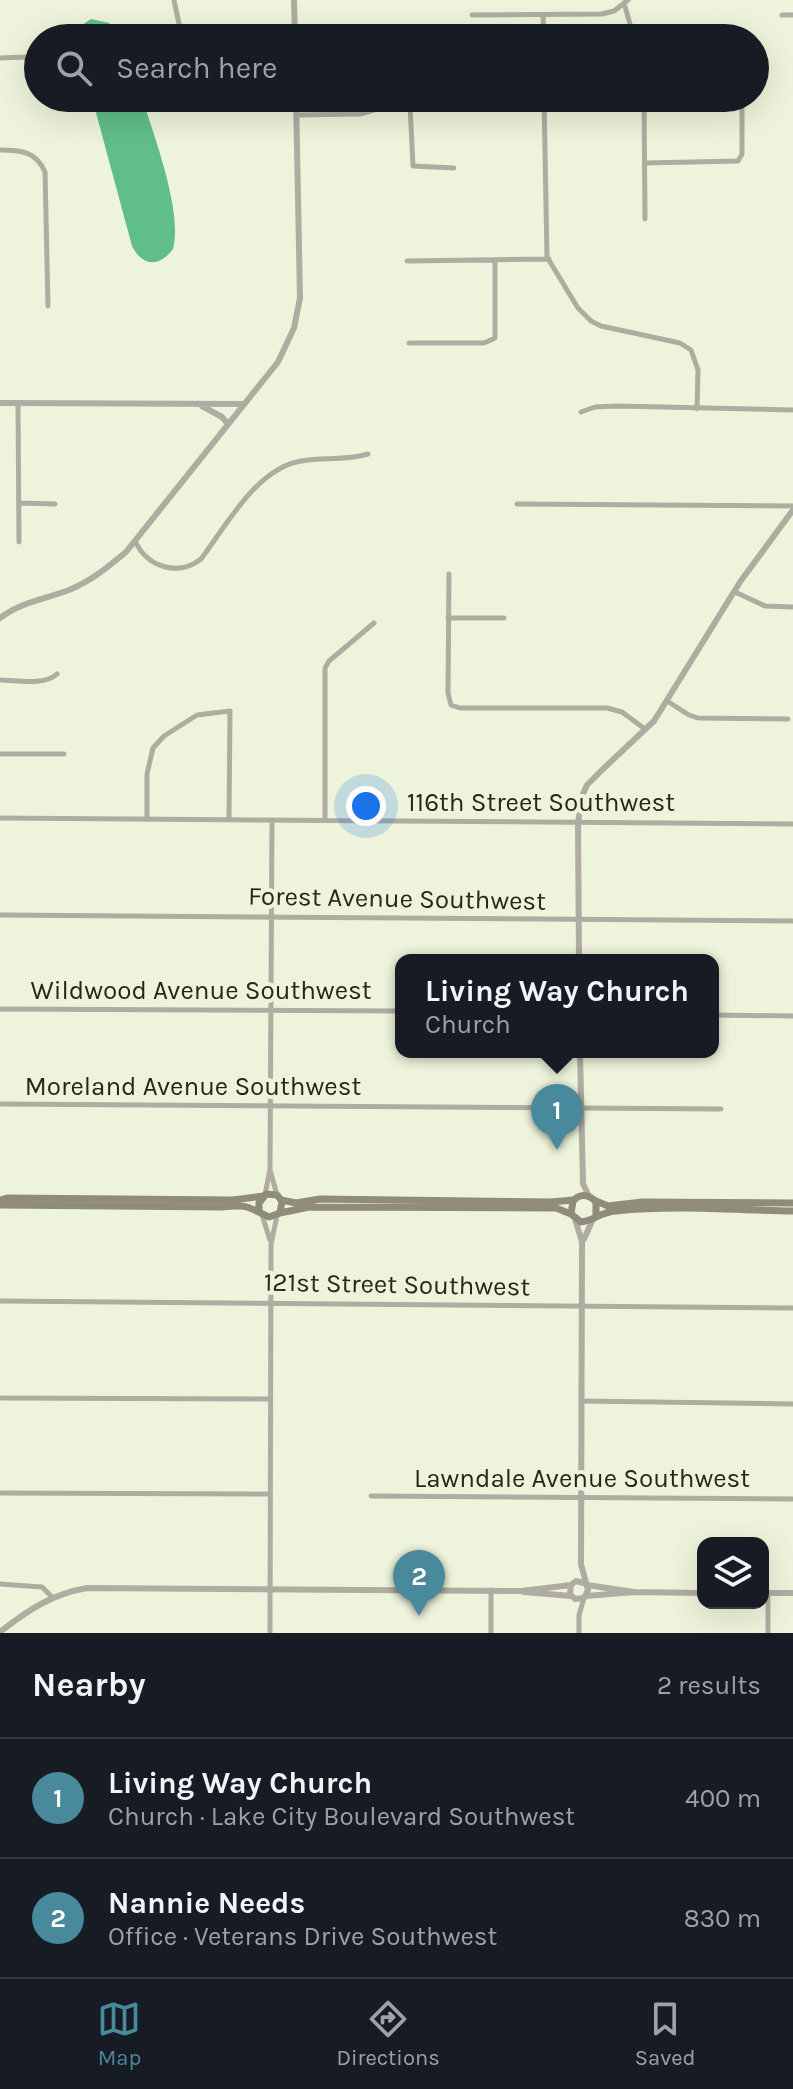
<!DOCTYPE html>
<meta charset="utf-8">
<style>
body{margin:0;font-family:Karla,sans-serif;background:#242831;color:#f1f3f6}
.controls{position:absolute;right:24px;bottom:24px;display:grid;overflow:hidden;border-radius:16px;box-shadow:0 8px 32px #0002}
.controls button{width:72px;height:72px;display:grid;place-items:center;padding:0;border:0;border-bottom:2px solid #363941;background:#171b24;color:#f1f3f6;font:40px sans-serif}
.you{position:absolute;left:366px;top:806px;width:28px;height:28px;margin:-20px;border:6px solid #fff;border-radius:50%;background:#1a73e8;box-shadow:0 0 0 12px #1a73e833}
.badge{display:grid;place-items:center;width:52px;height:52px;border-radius:50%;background:#488a9b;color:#fff;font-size:26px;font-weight:700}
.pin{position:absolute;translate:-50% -66px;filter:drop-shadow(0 2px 4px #0008)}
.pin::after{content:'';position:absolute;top:42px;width:28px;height:24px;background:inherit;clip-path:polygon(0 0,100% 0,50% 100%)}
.popup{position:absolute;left:395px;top:954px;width:324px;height:104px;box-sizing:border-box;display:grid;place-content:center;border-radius:16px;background:#171b24;filter:drop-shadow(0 2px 6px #0005);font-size:26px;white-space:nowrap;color:#9ea1a6}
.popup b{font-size:30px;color:#f1f3f6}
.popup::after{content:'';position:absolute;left:50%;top:100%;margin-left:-16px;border:16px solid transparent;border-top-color:#171b24}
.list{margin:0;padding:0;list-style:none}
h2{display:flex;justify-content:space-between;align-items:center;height:104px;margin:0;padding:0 32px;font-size:34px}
h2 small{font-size:26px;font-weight:400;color:#9ea1a6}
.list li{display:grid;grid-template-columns:52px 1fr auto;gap:24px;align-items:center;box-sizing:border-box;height:120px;padding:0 32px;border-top:2px solid #363941}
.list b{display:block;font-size:30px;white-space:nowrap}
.list p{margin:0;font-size:26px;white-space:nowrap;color:#9ea1a6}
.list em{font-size:26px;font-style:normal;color:#9ea1a6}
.icon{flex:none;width:44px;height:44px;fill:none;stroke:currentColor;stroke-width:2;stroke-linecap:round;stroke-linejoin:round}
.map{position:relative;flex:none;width:793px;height:1633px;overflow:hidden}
.search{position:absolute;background:#171b24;box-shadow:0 8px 32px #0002;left:24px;right:24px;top:24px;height:88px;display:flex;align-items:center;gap:20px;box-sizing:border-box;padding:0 28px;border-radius:44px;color:#9ea1a6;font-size:30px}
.sheet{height:344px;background:#171b24}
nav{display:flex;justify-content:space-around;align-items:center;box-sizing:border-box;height:112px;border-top:2px solid #363941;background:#171b24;font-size:22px;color:#9ea1a6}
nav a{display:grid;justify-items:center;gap:4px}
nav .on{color:#488a9b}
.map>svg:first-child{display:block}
</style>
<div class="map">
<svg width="793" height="1633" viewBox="0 0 793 1633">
<rect width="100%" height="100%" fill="#eef4db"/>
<path fill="#60be89" d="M91,19l18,4 12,15h-43l4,-13z
M92,98h50c12,37 41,115 31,151 -14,19 -31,17 -41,-3z"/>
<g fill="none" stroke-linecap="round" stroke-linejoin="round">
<path stroke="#afaca2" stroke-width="5" d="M174,0l8,38
M624,3l10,35
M472,15l130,-1 12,-3 14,-11
M543,15l1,23
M782,15h11
M0,58l27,-1
M544,98l3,159 31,51 13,13 10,5 79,17 11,7 7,20 -1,39
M644,98l1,121
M410,105l3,61 41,2
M296,115l64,-1 31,-9h68
M0,150c20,0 36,1 45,22l3,134
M645,163l93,-2 4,-7v-56
M407,261l142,-2
M409,343h75l11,-5v-77
M18,403l1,139
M581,412l14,-5 22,-1 176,4
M20,503l35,1
M517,504l276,2
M135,541c12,26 43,36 66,18 25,-33 56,-91 100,-98 23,-4 44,0 67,-7
M449,574l-1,119 3,12 9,3h147l15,4 23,17
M735,592l30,14 28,1
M448,618h56
M0,680c17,0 44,6 57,-6
M667,701l22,14 9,3 90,1
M0,754h64
M0,818l793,6
M147,819v-45l6,-26 11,-12 33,-21 33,-4 -1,109
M325,820v-152l4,-7 45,-38
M0,915l793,6
M0,1009l401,2
M713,1015l80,1
M0,1104l721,5
M270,1170l7,25
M265,1195l5,-26 2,-349
M262,1215l8,25
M0,1301l793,7
M0,1398l270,1
M582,1401l211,3
M0,1493l270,1
M371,1496l422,3
M0,1584l42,3 10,10
M491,1590v43
M768,1593v40
M270,1633l1,-389 6,-28
M579,1633v-18l5,-17"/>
<path stroke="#afaca2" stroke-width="6" d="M294,0l1,38
M0,403l244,1
M202,406l20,11 6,7
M0,618c21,-16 45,-19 69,-28 22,-9 39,-23 57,-38l152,-190 16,-34 6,-30 -4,-200
M579,960l-1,-137 4,-27 5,-11 16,-16 51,-48 86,-139 53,-72
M580,1052l3,132 6,12
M575,1219l7,23 -1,322 7,26 -4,8 -9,1 -5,-5 1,-9 5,-4 8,2
M584,1239l9,-20
M587,1585l47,7
M524,1592l47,4
M763,1593h30
M586,1596l48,-4 69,1
M0,1632c28,-22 52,-38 87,-44l434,3 50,-6"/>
<path stroke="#8f8c7c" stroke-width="7" d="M0,1200l8,-2 225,2 30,-4
M281,1200l15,3 24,-4 230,3 24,-2
M596,1201l12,5 34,-4 151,1
M0,1205l222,2c27,-3 25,0 47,10l11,-4 2,-12 -5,-6 -11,-1 -7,9v7
M280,1213l29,-6 247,1 15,6
M596,1215v-13c-7,-8 -16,-9 -23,-1l-2,13 10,8c13,-1 19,-10 35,-11 58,-6 119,-1 177,0"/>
</g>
<g text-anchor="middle" stroke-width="8" stroke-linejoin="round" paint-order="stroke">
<g font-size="26" fill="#25271d" stroke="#eef4db">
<text x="541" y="811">116th Street Southwest</text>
<text transform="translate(397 898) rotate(1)" y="9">Forest Avenue Southwest</text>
<text x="201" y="999">Wildwood Avenue Southwest</text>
<text x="193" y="1095">Moreland Avenue Southwest</text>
<text transform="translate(397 1284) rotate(1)" y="9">121st Street Southwest</text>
<text x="582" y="1487">Lawndale Avenue Southwest</text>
</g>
</g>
</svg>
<div class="controls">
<button><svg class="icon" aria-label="layers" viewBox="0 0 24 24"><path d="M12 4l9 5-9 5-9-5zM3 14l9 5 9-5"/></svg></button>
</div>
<div class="you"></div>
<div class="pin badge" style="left:557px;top:1150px">1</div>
<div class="popup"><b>Living Way Church</b>Church</div>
<div class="pin badge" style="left:419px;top:1616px">2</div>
<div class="search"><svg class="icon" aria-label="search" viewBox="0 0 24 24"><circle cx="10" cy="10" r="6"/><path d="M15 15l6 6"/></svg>Search here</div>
</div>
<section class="sheet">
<h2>Nearby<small>2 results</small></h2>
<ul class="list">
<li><span class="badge">1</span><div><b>Living Way Church</b><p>Church · Lake City Boulevard Southwest</p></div><em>400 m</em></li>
<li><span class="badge">2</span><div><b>Nannie Needs</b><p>Office · Veterans Drive Southwest</p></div><em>830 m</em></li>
</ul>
</section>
<nav>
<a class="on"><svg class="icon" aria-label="map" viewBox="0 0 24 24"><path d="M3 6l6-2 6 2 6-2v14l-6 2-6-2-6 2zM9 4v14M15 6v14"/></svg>Map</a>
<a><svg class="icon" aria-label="directions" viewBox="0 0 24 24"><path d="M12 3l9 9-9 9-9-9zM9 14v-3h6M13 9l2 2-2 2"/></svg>Directions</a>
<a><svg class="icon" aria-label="saved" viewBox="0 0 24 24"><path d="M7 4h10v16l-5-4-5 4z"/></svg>Saved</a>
</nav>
